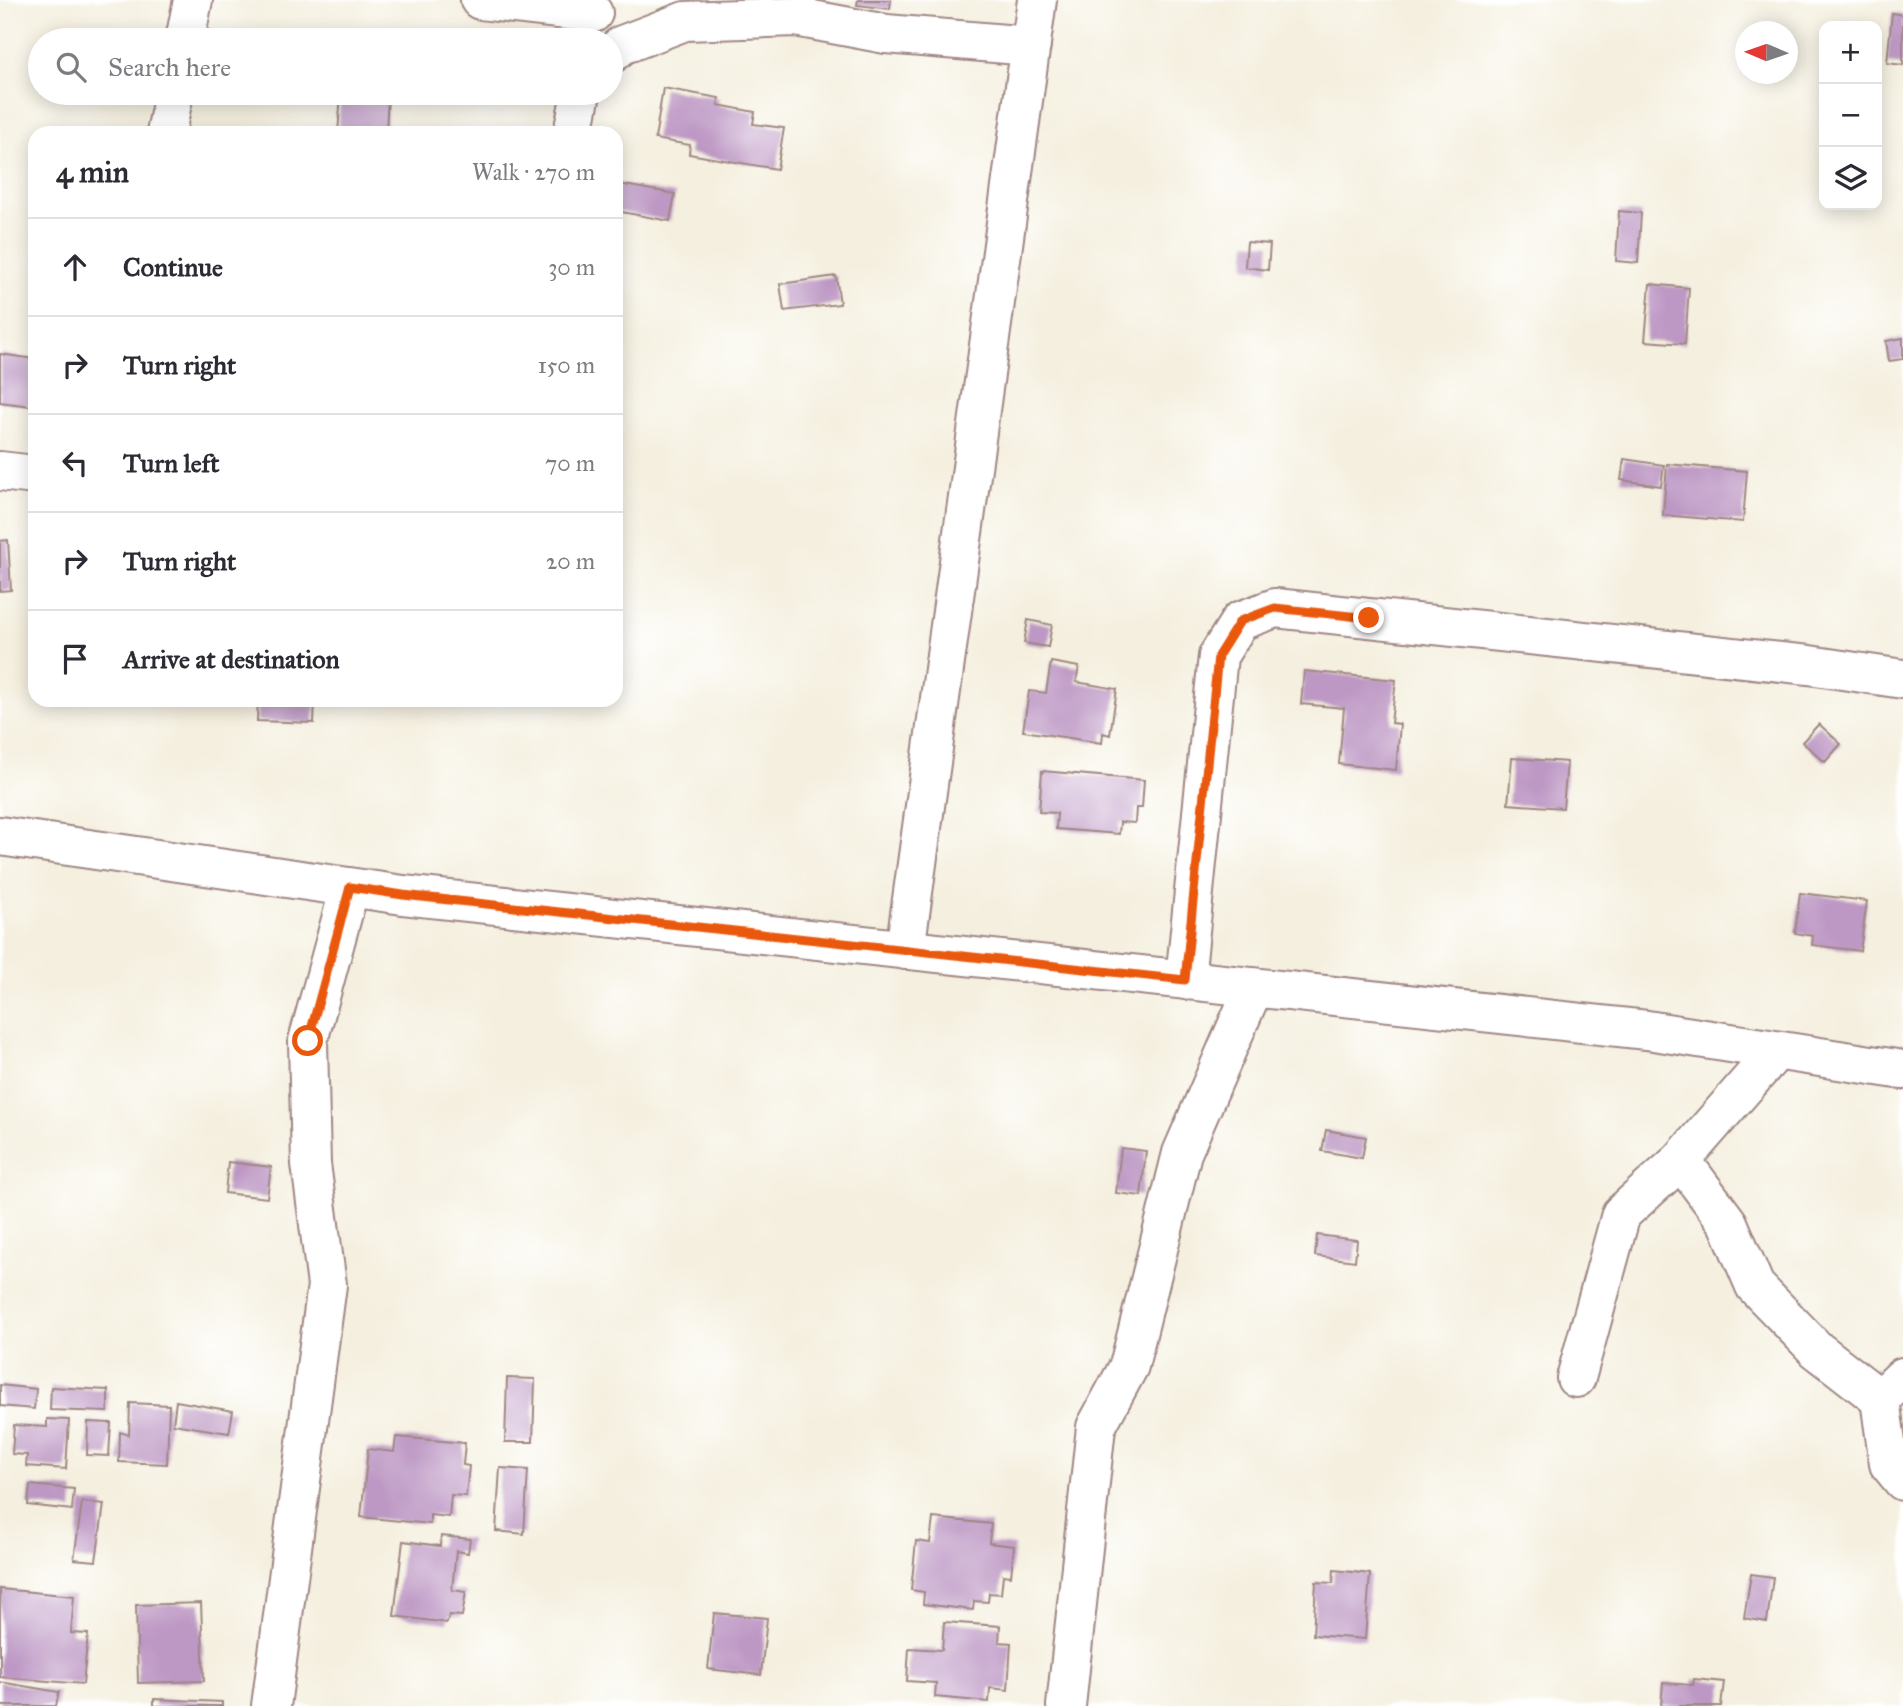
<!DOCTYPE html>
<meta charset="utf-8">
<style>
body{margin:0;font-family:"IM FELL Great Primer",serif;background:#f7f7f7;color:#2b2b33}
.controls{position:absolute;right:21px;top:21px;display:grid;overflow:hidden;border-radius:14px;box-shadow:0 4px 18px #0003}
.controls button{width:63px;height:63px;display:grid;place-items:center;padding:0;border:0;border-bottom:2px solid #e1e1e2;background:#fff;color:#2b2b33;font:35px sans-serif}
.compass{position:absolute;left:1735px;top:21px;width:63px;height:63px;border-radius:50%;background:#fff;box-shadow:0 4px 18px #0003;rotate:272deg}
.stop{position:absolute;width:21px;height:21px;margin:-16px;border:5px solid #ea580c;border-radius:50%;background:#fff}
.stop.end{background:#ea580c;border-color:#fff;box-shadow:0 2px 7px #0008}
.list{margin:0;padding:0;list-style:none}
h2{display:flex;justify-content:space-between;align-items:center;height:91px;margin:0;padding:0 28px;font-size:30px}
h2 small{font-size:23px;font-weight:400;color:#7c7c81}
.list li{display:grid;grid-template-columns:46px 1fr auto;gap:21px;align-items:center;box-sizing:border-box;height:98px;padding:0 28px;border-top:2px solid #e1e1e2}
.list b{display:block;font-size:26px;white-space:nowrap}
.list em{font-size:23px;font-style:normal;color:#7c7c81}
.icon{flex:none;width:38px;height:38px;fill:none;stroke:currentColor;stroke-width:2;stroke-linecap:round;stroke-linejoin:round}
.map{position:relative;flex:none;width:1903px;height:1706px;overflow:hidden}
.search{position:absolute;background:#fff;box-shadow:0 4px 18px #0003;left:28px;top:28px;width:595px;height:77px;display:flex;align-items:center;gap:18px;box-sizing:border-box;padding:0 24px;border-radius:38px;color:#7c7c81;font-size:26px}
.panel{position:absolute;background:#fff;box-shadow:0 4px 18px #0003;left:28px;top:126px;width:595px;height:581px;border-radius:21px}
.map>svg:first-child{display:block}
</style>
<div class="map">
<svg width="1903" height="1706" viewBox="0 0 1903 1706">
<rect width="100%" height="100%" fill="#fff"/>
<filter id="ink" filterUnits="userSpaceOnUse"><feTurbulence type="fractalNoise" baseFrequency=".0143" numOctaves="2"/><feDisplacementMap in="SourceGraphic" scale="14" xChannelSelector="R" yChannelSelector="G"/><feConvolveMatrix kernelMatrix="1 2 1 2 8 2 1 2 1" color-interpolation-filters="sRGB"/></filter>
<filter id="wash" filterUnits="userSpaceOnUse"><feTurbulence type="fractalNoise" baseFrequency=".00686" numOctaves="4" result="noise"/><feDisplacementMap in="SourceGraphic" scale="28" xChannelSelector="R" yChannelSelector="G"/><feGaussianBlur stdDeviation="1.57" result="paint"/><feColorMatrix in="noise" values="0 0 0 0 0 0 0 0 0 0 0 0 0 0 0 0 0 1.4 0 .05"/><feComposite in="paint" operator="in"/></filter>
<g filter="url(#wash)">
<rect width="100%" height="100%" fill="#f4efde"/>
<g id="blocks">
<path fill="#bd98c4" d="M858,0h33l-1,9 -33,-4z
M1892,13l11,2v50l-16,-2z
M663,88l56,10 -1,7 37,7 -2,12 31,4 -7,41 -88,-15 1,-9 -35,-6z
M341,93l47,2 -2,38h-48z
M619,184l56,10 -5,27 -54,-10z
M1619,211l22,2 -3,50 -22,-2z
M1247,242l23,2 -2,26 -23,-3z
M836,276l4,28 -56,7 -4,-27z
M1650,284l39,4 -4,56 -40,-3z
M1903,338v21l-14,2 -3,-20z
M0,354l35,5 -4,47 -31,-4z
M1624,459l40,6 -3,21 -40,-6z
M1667,464l80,7 -4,51 -80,-7z
M8,540l3,50 -11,1v-50z
M1028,620l24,5 -4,22 -24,-4z
M1051,662l28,5 -3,15 41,7 -7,46 -7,-2 -1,10 -79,-12 6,-40 17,2z
M1304,671l92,9 -5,43 9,1 -4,46 -57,-6 5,-56 -43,-4z
M258,700h57l-1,23 -57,-2z
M1819,724l22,20 -16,18 -23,-20z
M1512,758l55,4 -4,46 -55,-4z
M1042,771l102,9 -2,28h-6l-1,15 -15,-1 -1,12 -63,-5 1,-16 -18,-1z
M1800,893l67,8 -7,50 -48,-6 1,-9 -18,-3z
M1326,1130l40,7 -4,21 -40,-7z
M1121,1148l25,3 -5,45 -25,-3z
M228,1162l43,5 -4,31 -42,-5z
M1317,1235l40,5 -2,21 -40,-5z
M507,1378l28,1 -2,63h-28z
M0,1385l36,4 -2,20 -34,-3z
M51,1387l57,3v22l-58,-2z
M176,1401l57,10 -4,22 -56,-9z
M130,1403l39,2 -2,59 -48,-2 1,-30 9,3z
M47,1419l22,1 -3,49 -40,-3 1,-11 -15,-1 2,-29 33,2z
M88,1422l23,1 -2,33 -22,-1z
M396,1437l69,6 -2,22 6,1 -3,30 -15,-1 -2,22 -19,-2v9l-69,-7 7,-68 26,3z
M500,1468l28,2 -4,64 -28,-3z
M30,1485l44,4 -2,21 -44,-5z
M82,1502l22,2 -8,57 -22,-2z
M933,1518l58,6 -2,19 25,3 -3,30 -8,-1 -2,19 -12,-1 -1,9 -14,-1 -1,9 -50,-6 1,-12 -13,-2 5,-49 14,2z
M441,1536l29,3 -2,14 -12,-2 -4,39 14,2 -4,24 -13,-1 -2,8 -53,-7 9,-75 37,5z
M1334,1570l36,4 -5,65 -52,-4 3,-53 17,1z
M1751,1574l22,3 -6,45 -23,-4z
M0,1589l74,7 -3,37 17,1 -5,50 -83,-7z
M201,1603l3,78 -66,2 -2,-78z
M714,1613l53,5 -6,57 -53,-6z
M944,1622l56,4 -1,16 12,1 -3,47 -18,-2 -1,14 -54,-5 1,-14 -29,-2 2,-33 33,2z
M1694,1679l30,3 -3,24h-60l2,-23 30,2z
M0,1682l59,10 -3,14h-56z
M154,1699l68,3v4h-68z"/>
</g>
</g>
<g filter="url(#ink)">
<use href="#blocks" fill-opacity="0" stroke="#9f8784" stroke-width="2"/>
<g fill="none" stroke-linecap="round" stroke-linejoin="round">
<g stroke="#9f8784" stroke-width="42">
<path id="street" d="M480,0l113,13
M185,40l8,-40
M611,54l11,-9 63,-24 111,-4 90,17 145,12
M166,133l8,-40
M573,133l8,-40
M0,471l35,4
M0,836l403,59 1244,135 256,40
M905,950l132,-950
M1185,980l33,-324 22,-35 35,-13 534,57 94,14
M1681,1160l47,63 27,63 62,64 63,49 9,65 14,17
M1576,1378l45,-164 60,-54 95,-109
M1880,1399l23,-22
M271,1706l56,-421 -16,-121 -3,-123 42,-154
M1066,1706l30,-279 33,-61 53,-213 72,-166"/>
</g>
<use href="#street" stroke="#fff" stroke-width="38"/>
</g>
</g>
<g fill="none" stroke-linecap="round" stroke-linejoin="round" filter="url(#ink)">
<path stroke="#ea580c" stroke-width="9" d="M308,1041l42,-154 53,8 782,85 33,-324 22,-35 35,-13 94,10"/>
</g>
</svg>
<div class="controls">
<button>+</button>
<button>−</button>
<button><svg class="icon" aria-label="layers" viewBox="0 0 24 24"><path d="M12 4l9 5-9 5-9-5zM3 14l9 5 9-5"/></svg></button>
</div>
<svg class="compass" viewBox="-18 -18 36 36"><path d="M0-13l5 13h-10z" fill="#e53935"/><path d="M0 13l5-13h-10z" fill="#7c7c81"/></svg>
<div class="stop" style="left:308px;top:1041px"></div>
<div class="stop end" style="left:1369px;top:618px"></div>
<div class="search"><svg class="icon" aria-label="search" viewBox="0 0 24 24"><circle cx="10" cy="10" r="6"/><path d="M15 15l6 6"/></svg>Search here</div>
<section class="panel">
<h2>4 min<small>Walk · 270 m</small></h2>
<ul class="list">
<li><svg class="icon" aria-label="ahead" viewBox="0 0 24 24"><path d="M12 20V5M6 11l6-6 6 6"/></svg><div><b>Continue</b></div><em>30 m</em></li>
<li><svg class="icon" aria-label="right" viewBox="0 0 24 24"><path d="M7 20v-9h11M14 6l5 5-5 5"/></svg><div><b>Turn right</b></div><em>150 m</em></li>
<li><svg class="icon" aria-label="left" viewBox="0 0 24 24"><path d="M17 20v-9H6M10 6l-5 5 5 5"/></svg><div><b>Turn left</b></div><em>70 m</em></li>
<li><svg class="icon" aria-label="right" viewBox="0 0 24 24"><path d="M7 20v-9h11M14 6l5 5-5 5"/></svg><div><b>Turn right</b></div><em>20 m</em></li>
<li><svg class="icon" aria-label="arrive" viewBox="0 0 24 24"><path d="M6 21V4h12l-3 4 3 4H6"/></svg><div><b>Arrive at destination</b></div></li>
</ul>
</section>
</div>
